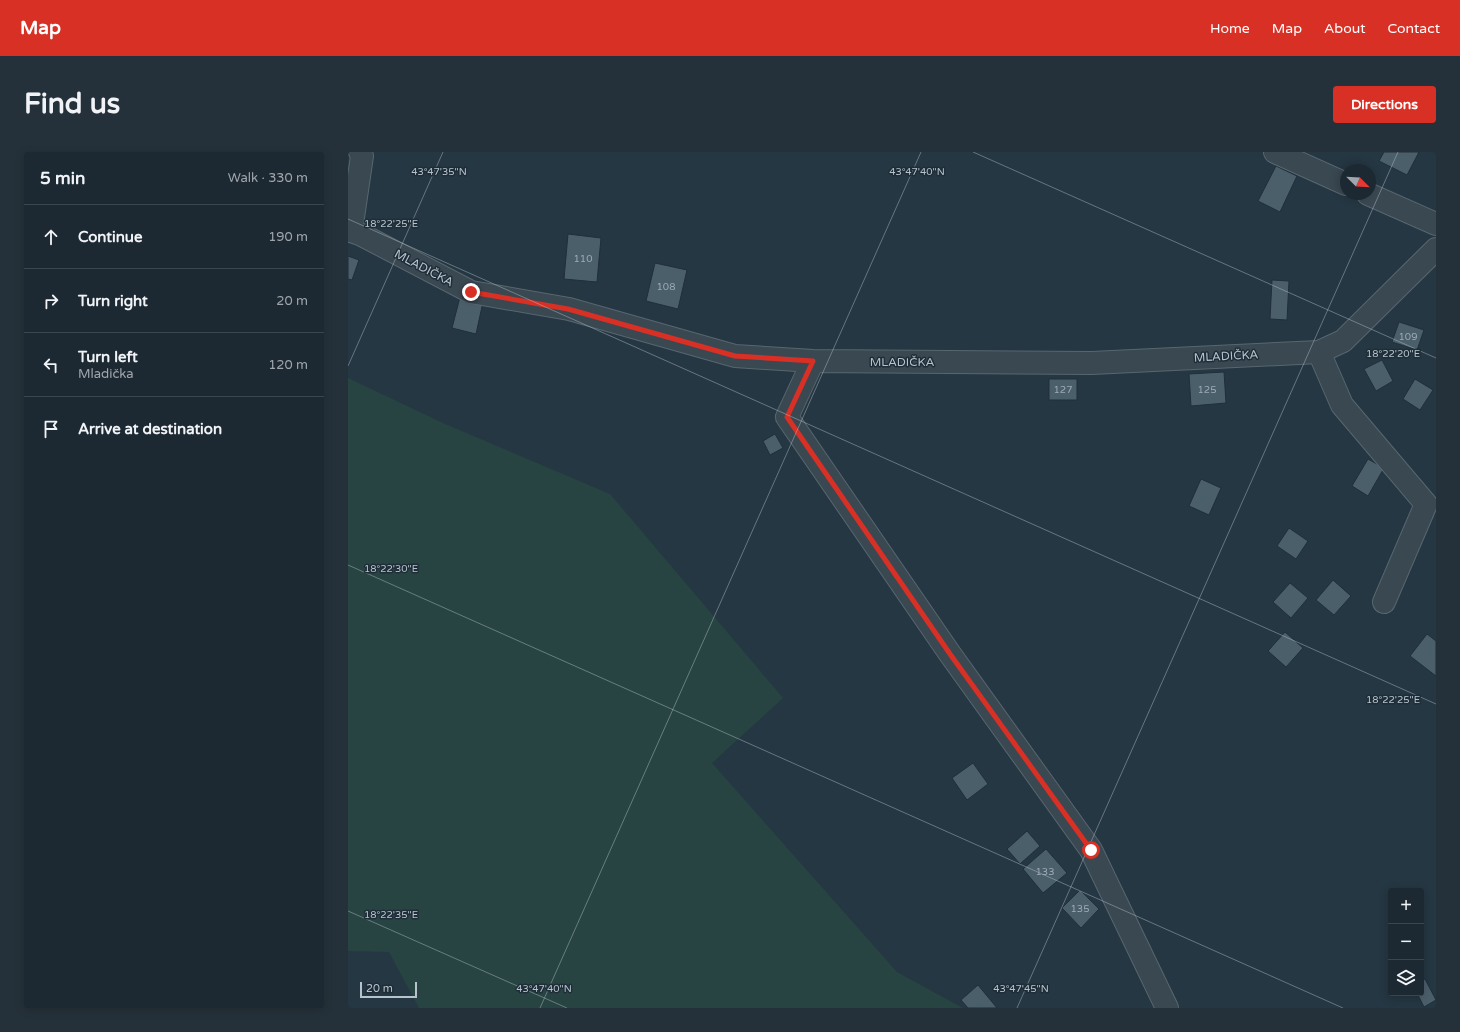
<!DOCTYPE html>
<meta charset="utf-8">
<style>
body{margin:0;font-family:"Varela Round",sans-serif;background:#25313a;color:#f1f3f6}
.controls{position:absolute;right:12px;bottom:12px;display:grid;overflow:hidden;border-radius:4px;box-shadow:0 2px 10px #0003}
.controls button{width:36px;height:36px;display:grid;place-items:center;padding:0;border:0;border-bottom:1px solid #3a454d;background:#1c2932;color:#f1f3f6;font:20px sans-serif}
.compass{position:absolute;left:992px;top:12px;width:36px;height:36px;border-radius:50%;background:#1c2932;box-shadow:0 2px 10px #0003;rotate:114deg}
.scale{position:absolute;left:12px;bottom:10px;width:57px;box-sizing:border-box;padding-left:4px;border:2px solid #b7c3cc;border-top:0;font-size:11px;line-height:14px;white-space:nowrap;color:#b7c3cc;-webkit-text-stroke:3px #1e2d38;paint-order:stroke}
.stop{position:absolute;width:12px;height:12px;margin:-9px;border:3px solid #d93025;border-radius:50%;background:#fff}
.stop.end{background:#d93025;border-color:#fff;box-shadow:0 1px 4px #0008}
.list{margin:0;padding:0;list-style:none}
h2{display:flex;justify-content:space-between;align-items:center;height:52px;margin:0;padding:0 16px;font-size:17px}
h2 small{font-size:13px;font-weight:400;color:#a0a6ac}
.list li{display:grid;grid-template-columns:26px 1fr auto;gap:12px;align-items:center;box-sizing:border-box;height:64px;padding:0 16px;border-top:1px solid #3a454d}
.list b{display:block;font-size:15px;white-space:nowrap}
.list p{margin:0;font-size:13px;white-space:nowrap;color:#a0a6ac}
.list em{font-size:13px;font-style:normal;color:#a0a6ac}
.icon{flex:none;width:22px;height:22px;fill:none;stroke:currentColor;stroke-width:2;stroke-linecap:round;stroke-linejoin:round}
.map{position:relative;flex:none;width:1088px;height:856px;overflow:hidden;border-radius:4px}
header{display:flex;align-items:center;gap:24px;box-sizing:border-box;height:56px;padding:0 20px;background:#d93025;color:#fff}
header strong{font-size:19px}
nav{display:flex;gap:22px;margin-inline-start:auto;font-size:14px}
.intro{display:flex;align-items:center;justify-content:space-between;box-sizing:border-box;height:96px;padding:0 24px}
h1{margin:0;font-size:28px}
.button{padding:10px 18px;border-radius:4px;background:#d93025;color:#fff;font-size:14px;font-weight:700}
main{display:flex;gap:24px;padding:0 24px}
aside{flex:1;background:#1c2932;border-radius:4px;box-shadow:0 2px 10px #0003}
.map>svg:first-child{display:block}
</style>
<header>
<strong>Map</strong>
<nav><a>Home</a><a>Map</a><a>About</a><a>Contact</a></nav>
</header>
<div class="intro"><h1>Find us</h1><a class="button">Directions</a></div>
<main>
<aside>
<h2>5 min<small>Walk · 330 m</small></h2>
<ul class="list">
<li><svg class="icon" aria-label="ahead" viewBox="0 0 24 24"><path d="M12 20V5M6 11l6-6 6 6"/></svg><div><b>Continue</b></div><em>190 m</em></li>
<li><svg class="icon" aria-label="right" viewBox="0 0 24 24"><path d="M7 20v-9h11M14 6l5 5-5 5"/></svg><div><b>Turn right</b></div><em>20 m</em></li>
<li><svg class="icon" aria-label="left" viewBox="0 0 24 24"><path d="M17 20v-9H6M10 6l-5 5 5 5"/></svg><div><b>Turn left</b><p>Mladička</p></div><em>120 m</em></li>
<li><svg class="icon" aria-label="arrive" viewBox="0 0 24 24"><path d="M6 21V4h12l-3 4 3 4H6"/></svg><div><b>Arrive at destination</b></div></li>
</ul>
</aside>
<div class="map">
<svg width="1088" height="856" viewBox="0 0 1088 856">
<rect width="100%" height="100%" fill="#253743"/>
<path fill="#274442" d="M0,226l95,45 167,71 173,204 -71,65 185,209 66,36h-544l-30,-56 -41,-1z"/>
<path fill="#4b5f6b" stroke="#202f3a" d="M1036,0h35l-12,23 -28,-14z
M928,14l21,10 -17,36 -22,-11z
M220,82l33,4 -4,44 -33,-3z
M0,104l11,4 -7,20 -4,-1z
M307,111l32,7 -9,39 -32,-8z
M924,128l17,1 -2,39 -17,-1z
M112,145l23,5 -7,32 -24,-6z
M1051,170l25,8 -7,20 -25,-8z
M1034,208l11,21 -17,10 -12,-22z
M876,220l2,31 -35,3 -2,-32z
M701,227h28v21h-28z
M1067,227l18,11 -13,20 -17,-11z
M427,282l8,14 -13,7 -7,-14z
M1020,307l16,9 -16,28 -16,-10z
M853,327l20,9 -12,27 -20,-9z
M941,376l19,13 -12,18 -19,-13z
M985,428l18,16 -17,19 -18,-15z
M942,431l18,15 -17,20 -18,-16z
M937,480l18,16 -17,19 -18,-16z
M1079,482l9,7v35l-26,-20z
M625,611l15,21 -21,16 -15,-22z
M679,679l13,15 -20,18 -13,-15z
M698,697l21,24 -24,20 -20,-24z
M732,738l19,19 -18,19 -19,-20z
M1077,827l11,21 -12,7 -7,-14h4v-12z
M630,833l19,23h-29l-7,-8z"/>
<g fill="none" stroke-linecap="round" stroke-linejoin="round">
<g stroke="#586670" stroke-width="24">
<path id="minor" d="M927,0l71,32
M1020,42l68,30
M0,78l12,4 111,58 98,17 166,47 78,5 279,2 227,-11 24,-11 93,-92
M3,79l11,-75 -2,-4
M971,200l23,53 84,99 -42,98
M465,209l-26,56 163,237 141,196 76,158"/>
</g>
<use href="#minor" stroke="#3a4852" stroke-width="22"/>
</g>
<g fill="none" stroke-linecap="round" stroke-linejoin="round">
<path stroke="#d93025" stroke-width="5" d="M123,140l97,17 167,47 78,5 -26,56 163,237 141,196"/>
</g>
<path fill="none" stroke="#b7c3cc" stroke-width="1" stroke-opacity="0.45" d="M625,0l463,206M0,67l1088,485M0,214l95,-214M0,413l995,443M0,759l219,97M192,856l381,-856M669,856l381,-856"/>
<g text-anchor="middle" stroke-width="3" stroke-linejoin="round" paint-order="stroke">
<g font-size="10" fill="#9caab4">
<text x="235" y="110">110</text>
<text x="318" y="138">108</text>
<text x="1060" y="188">109</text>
<text x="715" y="241">127</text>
<text x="859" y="241">125</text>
<text x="697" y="723">133</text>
<text x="732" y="760">135</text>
</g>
<g font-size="12" fill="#b7c3cc" stroke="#1e2d38">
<text transform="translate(76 116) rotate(28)" y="4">MLADIČKA</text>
<text transform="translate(878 204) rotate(-3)" y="4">MLADIČKA</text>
<text x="554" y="214">MLADIČKA</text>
</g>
</g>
<g font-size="10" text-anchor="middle" fill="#b7c3cc" stroke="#1e2d38" stroke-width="3" stroke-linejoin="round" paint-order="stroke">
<text x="91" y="23">43°47'35"N</text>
<text x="569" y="23">43°47'40"N</text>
<text x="43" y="75">18°22'25"E</text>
<text x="1045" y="205">18°22'20"E</text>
<text x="43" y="420">18°22'30"E</text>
<text x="1045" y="551">18°22'25"E</text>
<text x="43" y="766">18°22'35"E</text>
<text x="196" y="840">43°47'40"N</text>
<text x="673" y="840">43°47'45"N</text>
</g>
</svg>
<div class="controls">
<button>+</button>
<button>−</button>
<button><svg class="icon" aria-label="layers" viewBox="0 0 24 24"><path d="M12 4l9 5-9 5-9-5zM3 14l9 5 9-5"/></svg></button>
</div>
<svg class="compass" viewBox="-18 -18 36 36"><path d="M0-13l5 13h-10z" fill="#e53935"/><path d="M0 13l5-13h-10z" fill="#a0a6ac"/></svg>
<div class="scale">20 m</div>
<div class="stop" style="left:743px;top:698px"></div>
<div class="stop end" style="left:123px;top:140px"></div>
</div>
</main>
